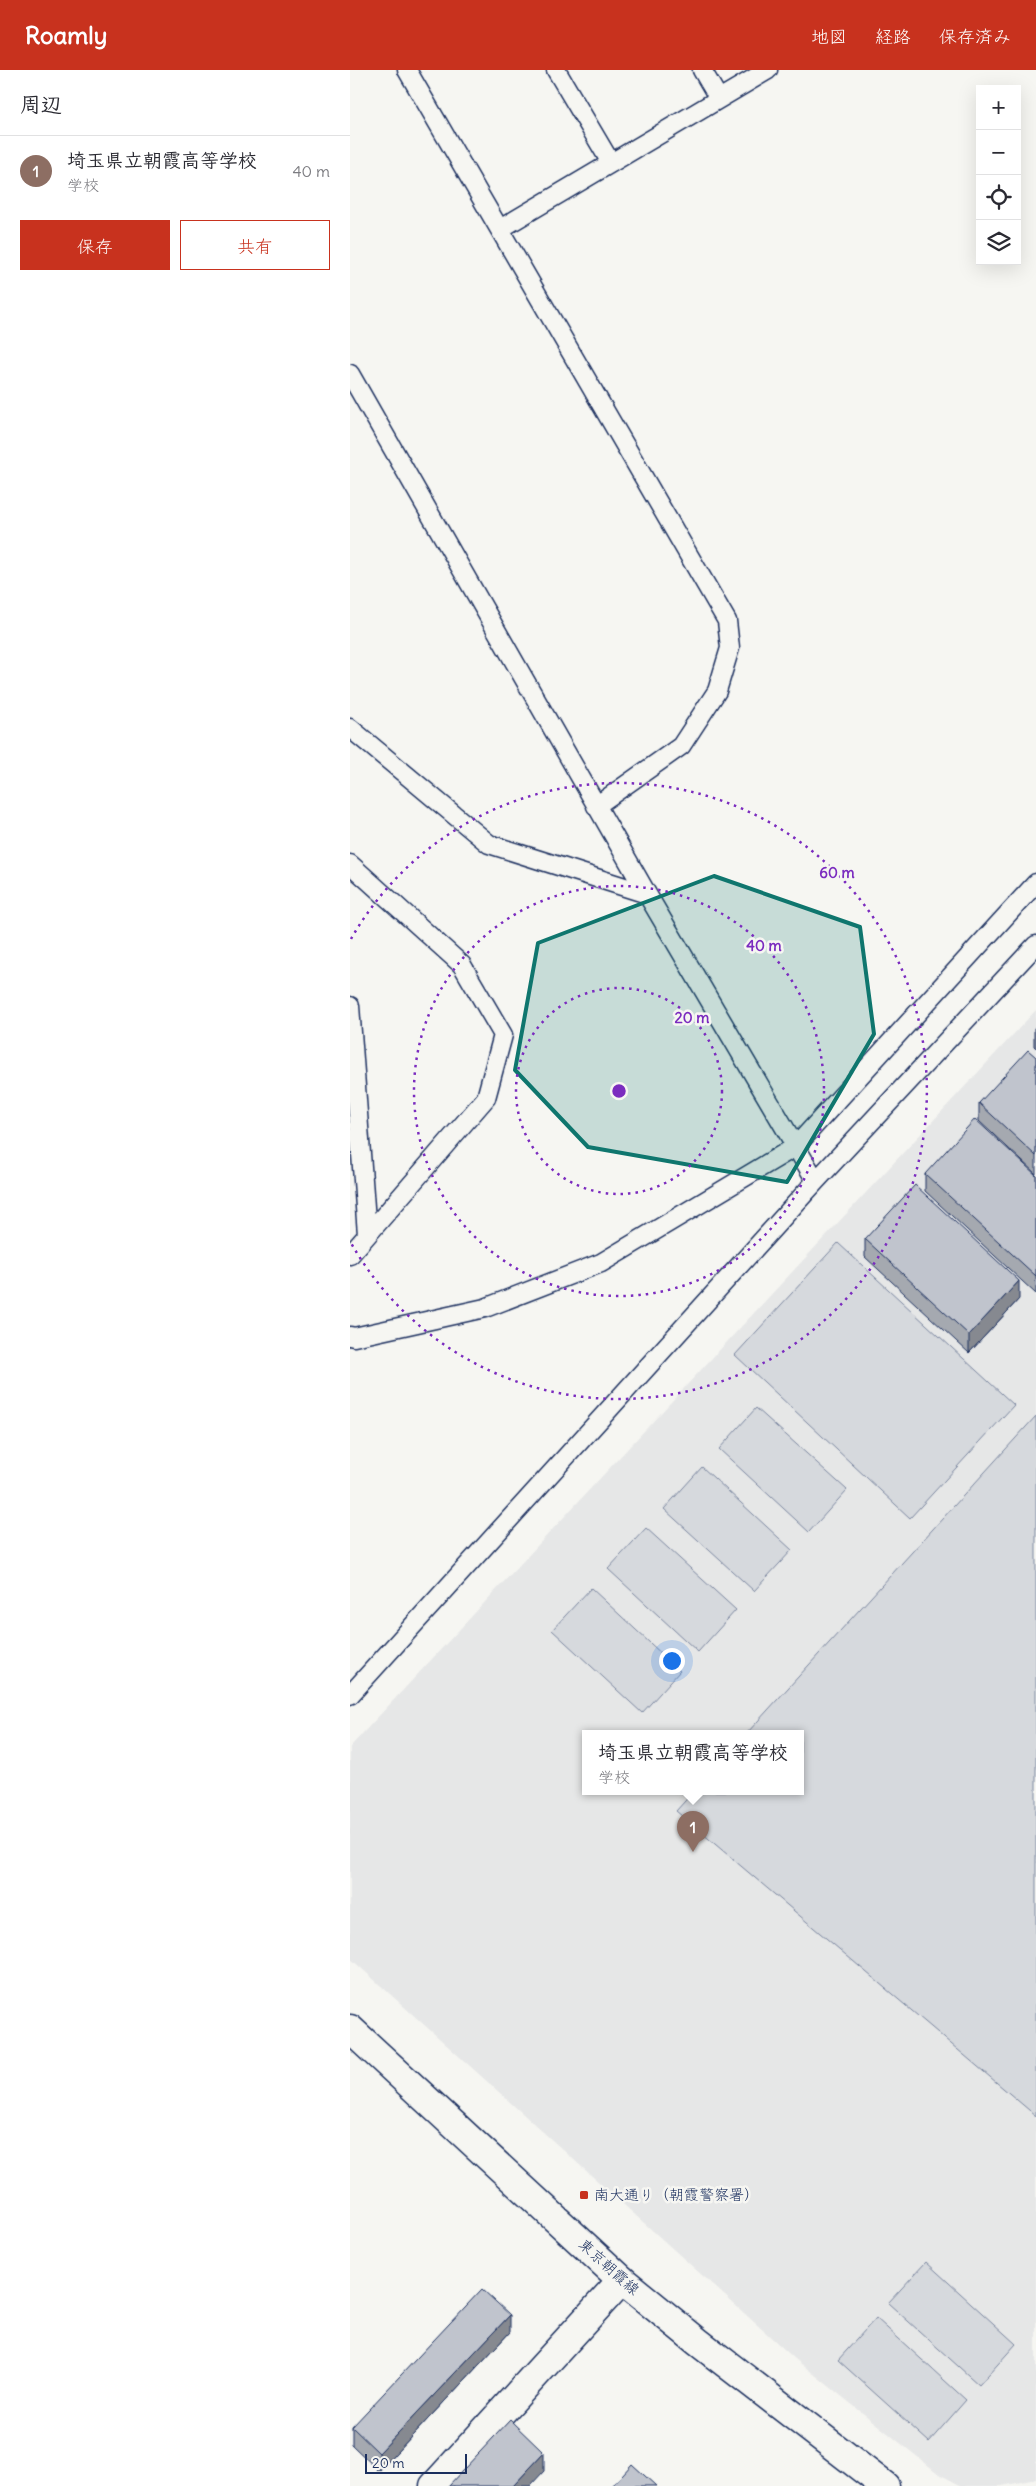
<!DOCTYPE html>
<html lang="ja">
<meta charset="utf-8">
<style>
body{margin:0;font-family:Delius,"Klee One",sans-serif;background:#f2f2f3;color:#2b2b33}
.controls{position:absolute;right:15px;top:15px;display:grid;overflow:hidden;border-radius:0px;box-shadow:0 5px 20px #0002}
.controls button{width:45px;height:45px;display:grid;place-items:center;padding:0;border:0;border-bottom:1px solid #e1e1e2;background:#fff;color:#2b2b33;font:25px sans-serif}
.scale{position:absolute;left:15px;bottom:12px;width:102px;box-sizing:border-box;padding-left:5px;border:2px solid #1b2f5e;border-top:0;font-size:14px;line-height:18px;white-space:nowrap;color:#1b2f5e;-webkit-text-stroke:4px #f6f6f2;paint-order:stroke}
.you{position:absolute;left:321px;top:1590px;width:18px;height:18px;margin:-12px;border:4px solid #fff;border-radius:50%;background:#1a73e8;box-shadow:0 0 0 8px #1a73e833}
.badge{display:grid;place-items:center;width:32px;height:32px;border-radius:50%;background:#c8321e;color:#fff;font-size:16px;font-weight:700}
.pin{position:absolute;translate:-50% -41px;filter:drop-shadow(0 1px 2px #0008)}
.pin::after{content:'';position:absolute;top:26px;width:18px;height:15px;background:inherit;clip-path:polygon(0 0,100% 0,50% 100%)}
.popup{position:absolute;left:232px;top:1660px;width:222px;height:65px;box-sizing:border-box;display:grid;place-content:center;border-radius:0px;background:#fff;filter:drop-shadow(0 1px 4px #0005);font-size:16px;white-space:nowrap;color:#7c7c81}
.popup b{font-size:19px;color:#2b2b33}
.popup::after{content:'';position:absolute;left:50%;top:100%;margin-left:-10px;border:10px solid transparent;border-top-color:#fff}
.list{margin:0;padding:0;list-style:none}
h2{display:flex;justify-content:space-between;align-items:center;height:65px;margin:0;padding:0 20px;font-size:21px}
h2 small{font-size:16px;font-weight:400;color:#7c7c81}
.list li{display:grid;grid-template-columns:32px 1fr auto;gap:15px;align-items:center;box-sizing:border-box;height:70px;padding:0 20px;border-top:1px solid #e1e1e2}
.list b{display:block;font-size:19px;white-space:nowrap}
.list p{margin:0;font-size:16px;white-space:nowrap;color:#7c7c81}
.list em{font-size:16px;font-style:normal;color:#7c7c81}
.actions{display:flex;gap:10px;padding:15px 20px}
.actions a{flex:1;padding:11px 0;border:1px solid #c8321e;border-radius:0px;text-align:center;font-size:18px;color:#c8321e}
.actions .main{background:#c8321e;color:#fff}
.icon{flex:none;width:28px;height:28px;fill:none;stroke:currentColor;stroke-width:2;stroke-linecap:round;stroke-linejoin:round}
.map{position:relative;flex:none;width:686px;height:2416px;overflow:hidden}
header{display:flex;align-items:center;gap:30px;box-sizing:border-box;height:70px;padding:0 25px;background:#c8321e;color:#fff}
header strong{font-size:24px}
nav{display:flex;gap:28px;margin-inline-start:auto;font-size:18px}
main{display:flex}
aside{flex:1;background:#fff}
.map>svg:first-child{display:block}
</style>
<header>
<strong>Roamly</strong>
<nav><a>地図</a><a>経路</a><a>保存済み</a></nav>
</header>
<main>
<aside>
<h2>周辺<small></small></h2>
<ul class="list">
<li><span class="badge" style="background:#8d6e63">1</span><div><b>埼玉県立朝霞高等学校</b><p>学校</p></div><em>40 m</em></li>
</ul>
<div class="actions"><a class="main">保存</a><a>共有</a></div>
</aside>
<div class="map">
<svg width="686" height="2416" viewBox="0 0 686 2416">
<rect width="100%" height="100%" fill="#f6f6f2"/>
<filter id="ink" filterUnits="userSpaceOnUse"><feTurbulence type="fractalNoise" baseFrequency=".02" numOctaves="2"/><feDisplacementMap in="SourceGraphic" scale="10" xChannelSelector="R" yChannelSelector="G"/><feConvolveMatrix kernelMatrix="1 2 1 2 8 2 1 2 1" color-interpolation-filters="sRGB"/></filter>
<g filter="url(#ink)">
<path fill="#e6e7e7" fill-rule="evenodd" d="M686,940v1469l-34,7h-40l-23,-12 -144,-115 -445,-401v-211zM235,1663h215v58h-215z"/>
<path fill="#d6d9dd" stroke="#78849e" d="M488,1173l176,162 -104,113 -175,-163z
M406,1338l91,82 -38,42 -90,-83z
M686,1346v700l-360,-305 18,-20h106v-58h-53z
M352,1397l90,83 -38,41 -90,-82z
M296,1458l90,82 -38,42 -90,-83z
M241,1518l89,83 -38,42 -90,-83z
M576,2192l90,82 -37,41 -91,-82z
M526,2248l90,82 -37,42 -91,-82z"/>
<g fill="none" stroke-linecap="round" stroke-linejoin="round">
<g stroke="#1b2f5e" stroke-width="21">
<path id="service" d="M57,0l320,551 3,27 -13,43 -36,55 -85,60
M206,0l55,93
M352,0l17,29
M150,159l268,-159
M0,304l297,520 169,287
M0,658l139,116 158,50
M0,794l112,101 41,70 -17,63 -136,157
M0,936l17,228
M0,1266l4,1 131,-29 116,-45 194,-116 241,-264
M0,1625l466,-514 220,-236"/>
</g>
<g stroke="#1b2f5e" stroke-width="31">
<path id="minor" d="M84,2416l188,-206"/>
</g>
<g stroke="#1b2f5e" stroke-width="31">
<path id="secondary" d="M0,1959l272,251 76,62 187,144"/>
</g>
<use href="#service" stroke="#f6f6f2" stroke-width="18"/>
<use href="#minor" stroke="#f6f6f2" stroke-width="28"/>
<use href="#secondary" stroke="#f6f6f2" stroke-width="28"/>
</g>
<path fill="#a5a9b0" stroke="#1b2f5e" d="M686,957v21l-2,-2v-18z
M686,987v117l-57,-53v-18z
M575,1104l111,1v119l-111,-103z
M515,1169l154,60 -50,54 -104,-96z
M160,2262l-131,139 -27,-26v-18z"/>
<path fill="#868990" stroke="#1b2f5e" d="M669,1211v18l-50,54v-18z
M160,2245v17l-131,139v-18z
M194,2383v18l-14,15h-17z"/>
<path fill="#c0c4cd" stroke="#1b2f5e" d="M678,980l8,7v99l-57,-53z
M625,1049l61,56v101l-111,-102z
M565,1115l104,96 -50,54 -104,-96z
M132,2219l28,26 -131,138 -27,-26z
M160,2350l34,33 -31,33h-65z
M282,2394l24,22h-44z"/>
</g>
<path fill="#0f766e" fill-opacity="0.2" stroke="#0f766e" stroke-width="4" stroke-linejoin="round" d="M364,806l146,51 14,107 -87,148 -199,-35 -73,-77 23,-127z"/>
<g fill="none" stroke="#7b2cbf" stroke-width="2.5" stroke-dasharray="2.5 5">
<circle cx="269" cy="1021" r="103"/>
<circle cx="269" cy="1021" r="205"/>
<path d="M1 869A308 308 0 1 1 1 1173"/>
</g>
<rect fill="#c8321e" stroke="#f6f6f2" stroke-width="2" x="229" y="2120" width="10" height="10" rx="2.5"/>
<g text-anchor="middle" stroke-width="5" stroke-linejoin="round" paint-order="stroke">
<g font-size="15" fill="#1b2f5e" stroke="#f6f6f2" text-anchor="start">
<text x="244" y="2130">南大通り（朝霞警察署）</text>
</g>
<g font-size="15" fill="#1b2f5e" stroke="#f6f6f2">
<text transform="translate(259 2197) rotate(42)" y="5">東京朝霞線</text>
</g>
</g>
<circle cx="269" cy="1021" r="8" fill="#7b2cbf" stroke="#f6f6f2" stroke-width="2.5"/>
<g font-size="15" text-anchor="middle" font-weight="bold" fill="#7b2cbf" stroke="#f6f6f2" stroke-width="5" stroke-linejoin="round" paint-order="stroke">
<text x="487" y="808">60 m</text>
<text x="414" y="881">40 m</text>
<text x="342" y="953">20 m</text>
</g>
</svg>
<div class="controls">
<button>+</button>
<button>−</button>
<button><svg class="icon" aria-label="locate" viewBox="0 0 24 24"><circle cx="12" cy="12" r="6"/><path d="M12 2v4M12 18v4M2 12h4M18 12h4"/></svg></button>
<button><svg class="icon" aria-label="layers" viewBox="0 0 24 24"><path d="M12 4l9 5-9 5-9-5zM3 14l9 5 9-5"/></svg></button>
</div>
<div class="scale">20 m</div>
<div class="you"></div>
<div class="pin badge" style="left:343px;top:1782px;background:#8d6e63">1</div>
<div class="popup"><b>埼玉県立朝霞高等学校</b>学校</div>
</div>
</main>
